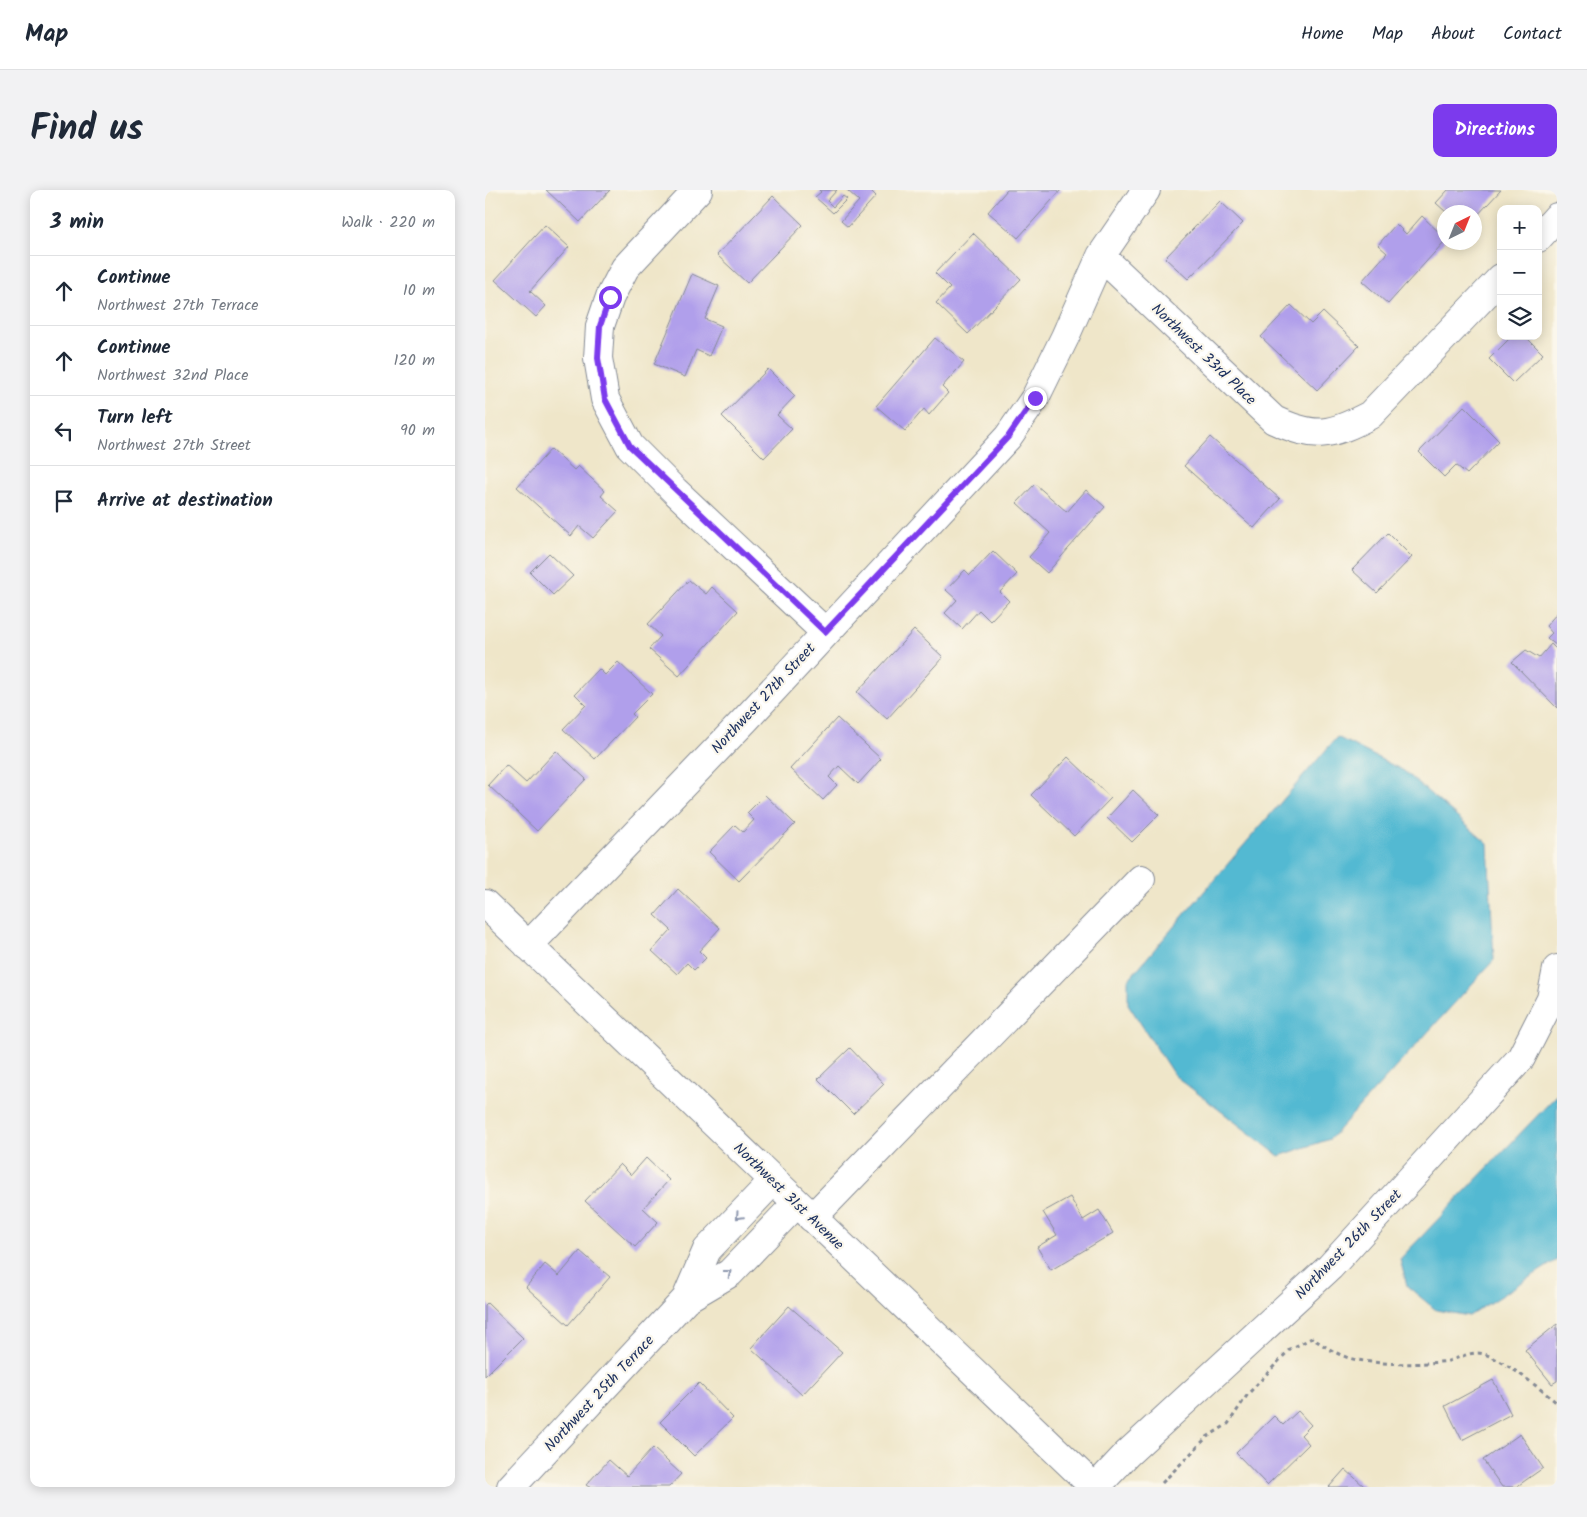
<!DOCTYPE html>
<meta charset="utf-8">
<style>
body{margin:0;font-family:Kalam,sans-serif;background:#f2f2f3;color:#1f2937}
.controls{position:absolute;right:15px;top:15px;display:grid;overflow:hidden;border-radius:10px;box-shadow:0 2px 12px #0003}
.controls button{width:45px;height:45px;display:grid;place-items:center;padding:0;border:0;border-bottom:1px solid #e0e1e3;background:#fff;color:#1f2937;font:25px sans-serif}
.compass{position:absolute;left:952px;top:15px;width:45px;height:45px;border-radius:50%;background:#fff;box-shadow:0 2px 12px #0003;rotate:43deg}
.stop{position:absolute;width:15px;height:15px;margin:-11px;border:4px solid #7c3aed;border-radius:50%;background:#fff}
.stop.end{background:#7c3aed;border-color:#fff;box-shadow:0 1px 5px #0008}
.list{margin:0;padding:0;list-style:none}
h2{display:flex;justify-content:space-between;align-items:center;height:65px;margin:0;padding:0 20px;font-size:21px}
h2 small{font-size:16px;font-weight:400;color:#747a83}
.list li{display:grid;grid-template-columns:32px 1fr auto;gap:15px;align-items:center;box-sizing:border-box;height:70px;padding:0 20px;border-top:1px solid #e0e1e3}
.list b{display:block;font-size:19px;white-space:nowrap}
.list p{margin:0;font-size:16px;white-space:nowrap;color:#747a83}
.list em{font-size:16px;font-style:normal;color:#747a83}
.icon{flex:none;width:28px;height:28px;fill:none;stroke:currentColor;stroke-width:2;stroke-linecap:round;stroke-linejoin:round}
.map{position:relative;flex:none;width:1072px;height:1297px;overflow:hidden;border-radius:10px}
header{display:flex;align-items:center;gap:30px;box-sizing:border-box;height:70px;padding:0 25px;background:#fff;border-bottom:1px solid #e0e1e3}
header strong{font-size:24px}
nav{display:flex;gap:28px;margin-inline-start:auto;font-size:18px}
.intro{display:flex;align-items:center;justify-content:space-between;box-sizing:border-box;height:120px;padding:0 30px}
h1{margin:0;font-size:35px}
.button{padding:12px 22px;border-radius:10px;background:#7c3aed;color:#fff;font-size:18px;font-weight:700}
main{display:flex;gap:30px;padding:0 30px}
aside{flex:1;background:#fff;border-radius:10px;box-shadow:0 2px 12px #0003}
.map>svg:first-child{display:block}
</style>
<header>
<strong>Map</strong>
<nav><a>Home</a><a>Map</a><a>About</a><a>Contact</a></nav>
</header>
<div class="intro"><h1>Find us</h1><a class="button">Directions</a></div>
<main>
<aside>
<h2>3 min<small>Walk · 220 m</small></h2>
<ul class="list">
<li><svg class="icon" aria-label="ahead" viewBox="0 0 24 24"><path d="M12 20V5M6 11l6-6 6 6"/></svg><div><b>Continue</b><p>Northwest 27th Terrace</p></div><em>10 m</em></li>
<li><svg class="icon" aria-label="ahead" viewBox="0 0 24 24"><path d="M12 20V5M6 11l6-6 6 6"/></svg><div><b>Continue</b><p>Northwest 32nd Place</p></div><em>120 m</em></li>
<li><svg class="icon" aria-label="left" viewBox="0 0 24 24"><path d="M17 20v-9H6M10 6l-5 5 5 5"/></svg><div><b>Turn left</b><p>Northwest 27th Street</p></div><em>90 m</em></li>
<li><svg class="icon" aria-label="arrive" viewBox="0 0 24 24"><path d="M6 21V4h12l-3 4 3 4H6"/></svg><div><b>Arrive at destination</b></div></li>
</ul>
</aside>
<div class="map">
<svg width="1072" height="1297" viewBox="0 0 1072 1297">
<rect width="100%" height="100%" fill="#fbf7ec"/>
<filter id="ink" filterUnits="userSpaceOnUse"><feTurbulence type="fractalNoise" baseFrequency=".02" numOctaves="2"/><feDisplacementMap in="SourceGraphic" scale="10" xChannelSelector="R" yChannelSelector="G"/><feConvolveMatrix kernelMatrix="1 2 1 2 8 2 1 2 1" color-interpolation-filters="sRGB"/></filter>
<filter id="wash" filterUnits="userSpaceOnUse"><feTurbulence type="fractalNoise" baseFrequency=".0096" numOctaves="4" result="noise"/><feDisplacementMap in="SourceGraphic" scale="20" xChannelSelector="R" yChannelSelector="G"/><feGaussianBlur stdDeviation="1.12" result="paint"/><feColorMatrix in="noise" values="0 0 0 0 0 0 0 0 0 0 0 0 0 0 0 0 0 1.4 0 .05"/><feComposite in="paint" operator="in"/></filter>
<g filter="url(#wash)">
<rect width="100%" height="100%" fill="#efe6c9"/>
<path fill="#53b9d2" stroke="#377498" d="M852,547l67,34 84,73 6,116 -164,179 -51,17 -105,-81 -46,-71v-24z
M1072,905v165l-88,56 -33,-6 -29,-24 -7,-27z"/>
<g id="blocks">
<path fill="#b09feb" d="M61,0h64l-30,32z
M334,0h18l-10,11 6,6 10,-11 4,3 -14,14 -18,-16 6,-5z
M362,0h23l6,6 -28,31 -7,-6 18,-20z
M522,0h54l-43,48 -30,-26z
M963,0h53l-27,29v-7h-28l-10,-9z
M288,6l30,29 -56,58 -30,-28z
M735,11l23,22 -55,56 -23,-21z
M937,26l22,21v5l-56,62 -26,-23 25,-28 -9,-8 18,-21 10,10z
M60,35l24,22 -39,44 16,15 -10,11 -41,-37z
M488,43l48,46 -53,55 -32,-31 14,-15 -15,-15z
M207,84l27,12 -14,33 17,7 -13,30 -13,-6 -11,27 -31,-13z
M806,115l20,19 12,-12 36,34 -42,44 -56,-53z
M1027,146h13l18,18 -30,29 -24,-24z
M450,148l29,24 -22,25 6,6 -19,22 -5,-6 -19,22 -29,-25z
M283,179l27,27 -18,19 15,14 -28,29 -42,-42z
M979,216l35,35 -32,33 -11,-9 -12,12 -25,-25z
M725,247l70,62 -26,29 -70,-62z
M66,259l23,21 4,-4 27,25 -4,5 17,15 -25,27 -14,-12 -8,10 -54,-49z
M550,294l32,28 19,-22 19,17 -58,66 -18,-16 21,-24 -33,-30z
M903,343l24,24 -35,36 -25,-23z
M508,361l24,23 -17,18 9,9 -19,20 -11,-11 -17,19 -17,-16 12,-13 -11,-10 19,-20 5,5z
M64,363l24,23 -20,19 -23,-23z
M204,390l17,14 6,-7 26,24 -59,65 -30,-27 12,-13 -13,-12z
M1072,423v33l-10,-8 5,-5 -6,-7z
M429,440l29,27 -56,62 -30,-27z
M1066,454l6,6v58l-45,-46 14,-12 13,8z
M133,472l34,32 -20,20 3,3 -40,42 -32,-30 23,-24 -11,-11 24,-25 6,6z
M352,528l44,41 -23,25 -19,-18 -10,11 8,8 -14,15 -33,-31z
M71,561l30,28 -49,52 -49,-46 18,-20 20,18z
M583,567l43,41 -37,38 -43,-41z
M648,600l26,25 -27,27 -25,-24z
M280,605l30,29 -56,57 -30,-29 26,-27 8,7 11,-12 -7,-7z
M193,699l42,39 -21,23 7,7 -12,12 -7,-7 -10,11 -25,-23 19,-21 -16,-15z
M365,858l34,36 -31,30 -35,-35z
M161,968l23,22 -26,28 15,14 -23,25 -50,-46 35,-37 11,11z
M585,1007l13,23 16,-10 14,23 -62,37 -14,-23 20,-12 -14,-23z
M95,1061l30,26 -42,48 -42,-38 19,-23 14,12z
M2,1113l36,35 -38,38v-71z
M304,1116l53,46 -40,43 -51,-47z
M1072,1134v57l-5,3 -27,-34z
M1008,1190l18,34 -49,26 -17,-34z
M214,1193l34,35 -39,38 -34,-34z
M813,1221l13,14 -10,10 8,9 -42,41 -31,-32 38,-37 9,9z
M1035,1244l23,34 -27,19h-14l-19,-27z
M168,1258l28,26 -12,13h-80l-3,-2 23,-25 18,16z
M860,1279l20,18h-36z"/>
</g>
</g>
<g filter="url(#ink)">
<use href="#blocks" fill-opacity="0" stroke="#858a94" stroke-width="1"/>
<g fill="none" stroke-linecap="round" stroke-linejoin="round">
<g stroke="#858a94" stroke-width="30">
<path id="minor" d="M213,0l-73,78 -15,29 -10,29 -2,32 7,41 25,47 45,45 150,141
M1053,48l19,-21
M616,66l173,164c42,19 56,16 96,-5l131,-137
M0,714l609,583
M43,756l217,-226 263,-283 27,-39 30,-61 36,-81 45,-66
M327,1028l329,-339
M201,1109l21,-49 66,-69
M26,1297l175,-188 44,-26 67,-70
M611,1297l31,-33 203,-187 191,-209 30,-59 6,-30"/>
</g>
<path stroke="#858a94" stroke-width="3" stroke-dasharray="4 4" stroke-linecap="butt" d="M677,1293l45,-46 21,-13 20,-30 42,-45 22,-11c12,8 24,16 37,20 26,7 72,7 99,3 9,-2 19,-8 29,-8 18,-1 65,37 80,50"/>
<use href="#minor" stroke="#fff" stroke-width="28"/>
</g>
<defs><path id="oneway-chevron" d="M-2-3.5L2.5 0L-2 3.5" fill="none" stroke-width="1.6" stroke-linecap="round" stroke-linejoin="round" transform="scale(1.25)"/></defs>
<g stroke="#8d97ae">
<use href="#oneway-chevron" transform="translate(254 1026) rotate(133)"/>
<use href="#oneway-chevron" transform="translate(243 1083) rotate(-37)"/>
</g>
</g>
<g fill="none" stroke-linecap="round" stroke-linejoin="round" filter="url(#ink)">
<path stroke="#7c3aed" stroke-width="6" d="M125,107l-10,29 -2,32 7,41 25,47 195,186 183,-195 27,-39"/>
</g>
<g text-anchor="middle" stroke-width="4.5" stroke-linejoin="round" paint-order="stroke">
<g font-size="15" fill="#1b2f5e" stroke="#fbf7ec">
<text transform="translate(719 164) rotate(44)" y="5">Northwest 33rd Place</text>
<text transform="translate(278 508) rotate(-47)" y="5">Northwest 27th Street</text>
<text transform="translate(304 1006) rotate(44)" y="5">Northwest 31st Avenue</text>
<text transform="translate(863 1054) rotate(-46)" y="5">Northwest 26th Street</text>
<text transform="translate(114 1203) rotate(-47)" y="5">Northwest 25th Terrace</text>
</g>
</g>
</svg>
<div class="controls">
<button>+</button>
<button>−</button>
<button><svg class="icon" aria-label="layers" viewBox="0 0 24 24"><path d="M12 4l9 5-9 5-9-5zM3 14l9 5 9-5"/></svg></button>
</div>
<svg class="compass" viewBox="-18 -18 36 36"><path d="M0-13l5 13h-10z" fill="#e53935"/><path d="M0 13l5-13h-10z" fill="#747a83"/></svg>
<div class="stop" style="left:125px;top:107px"></div>
<div class="stop end" style="left:550px;top:208px"></div>
</div>
</main>
